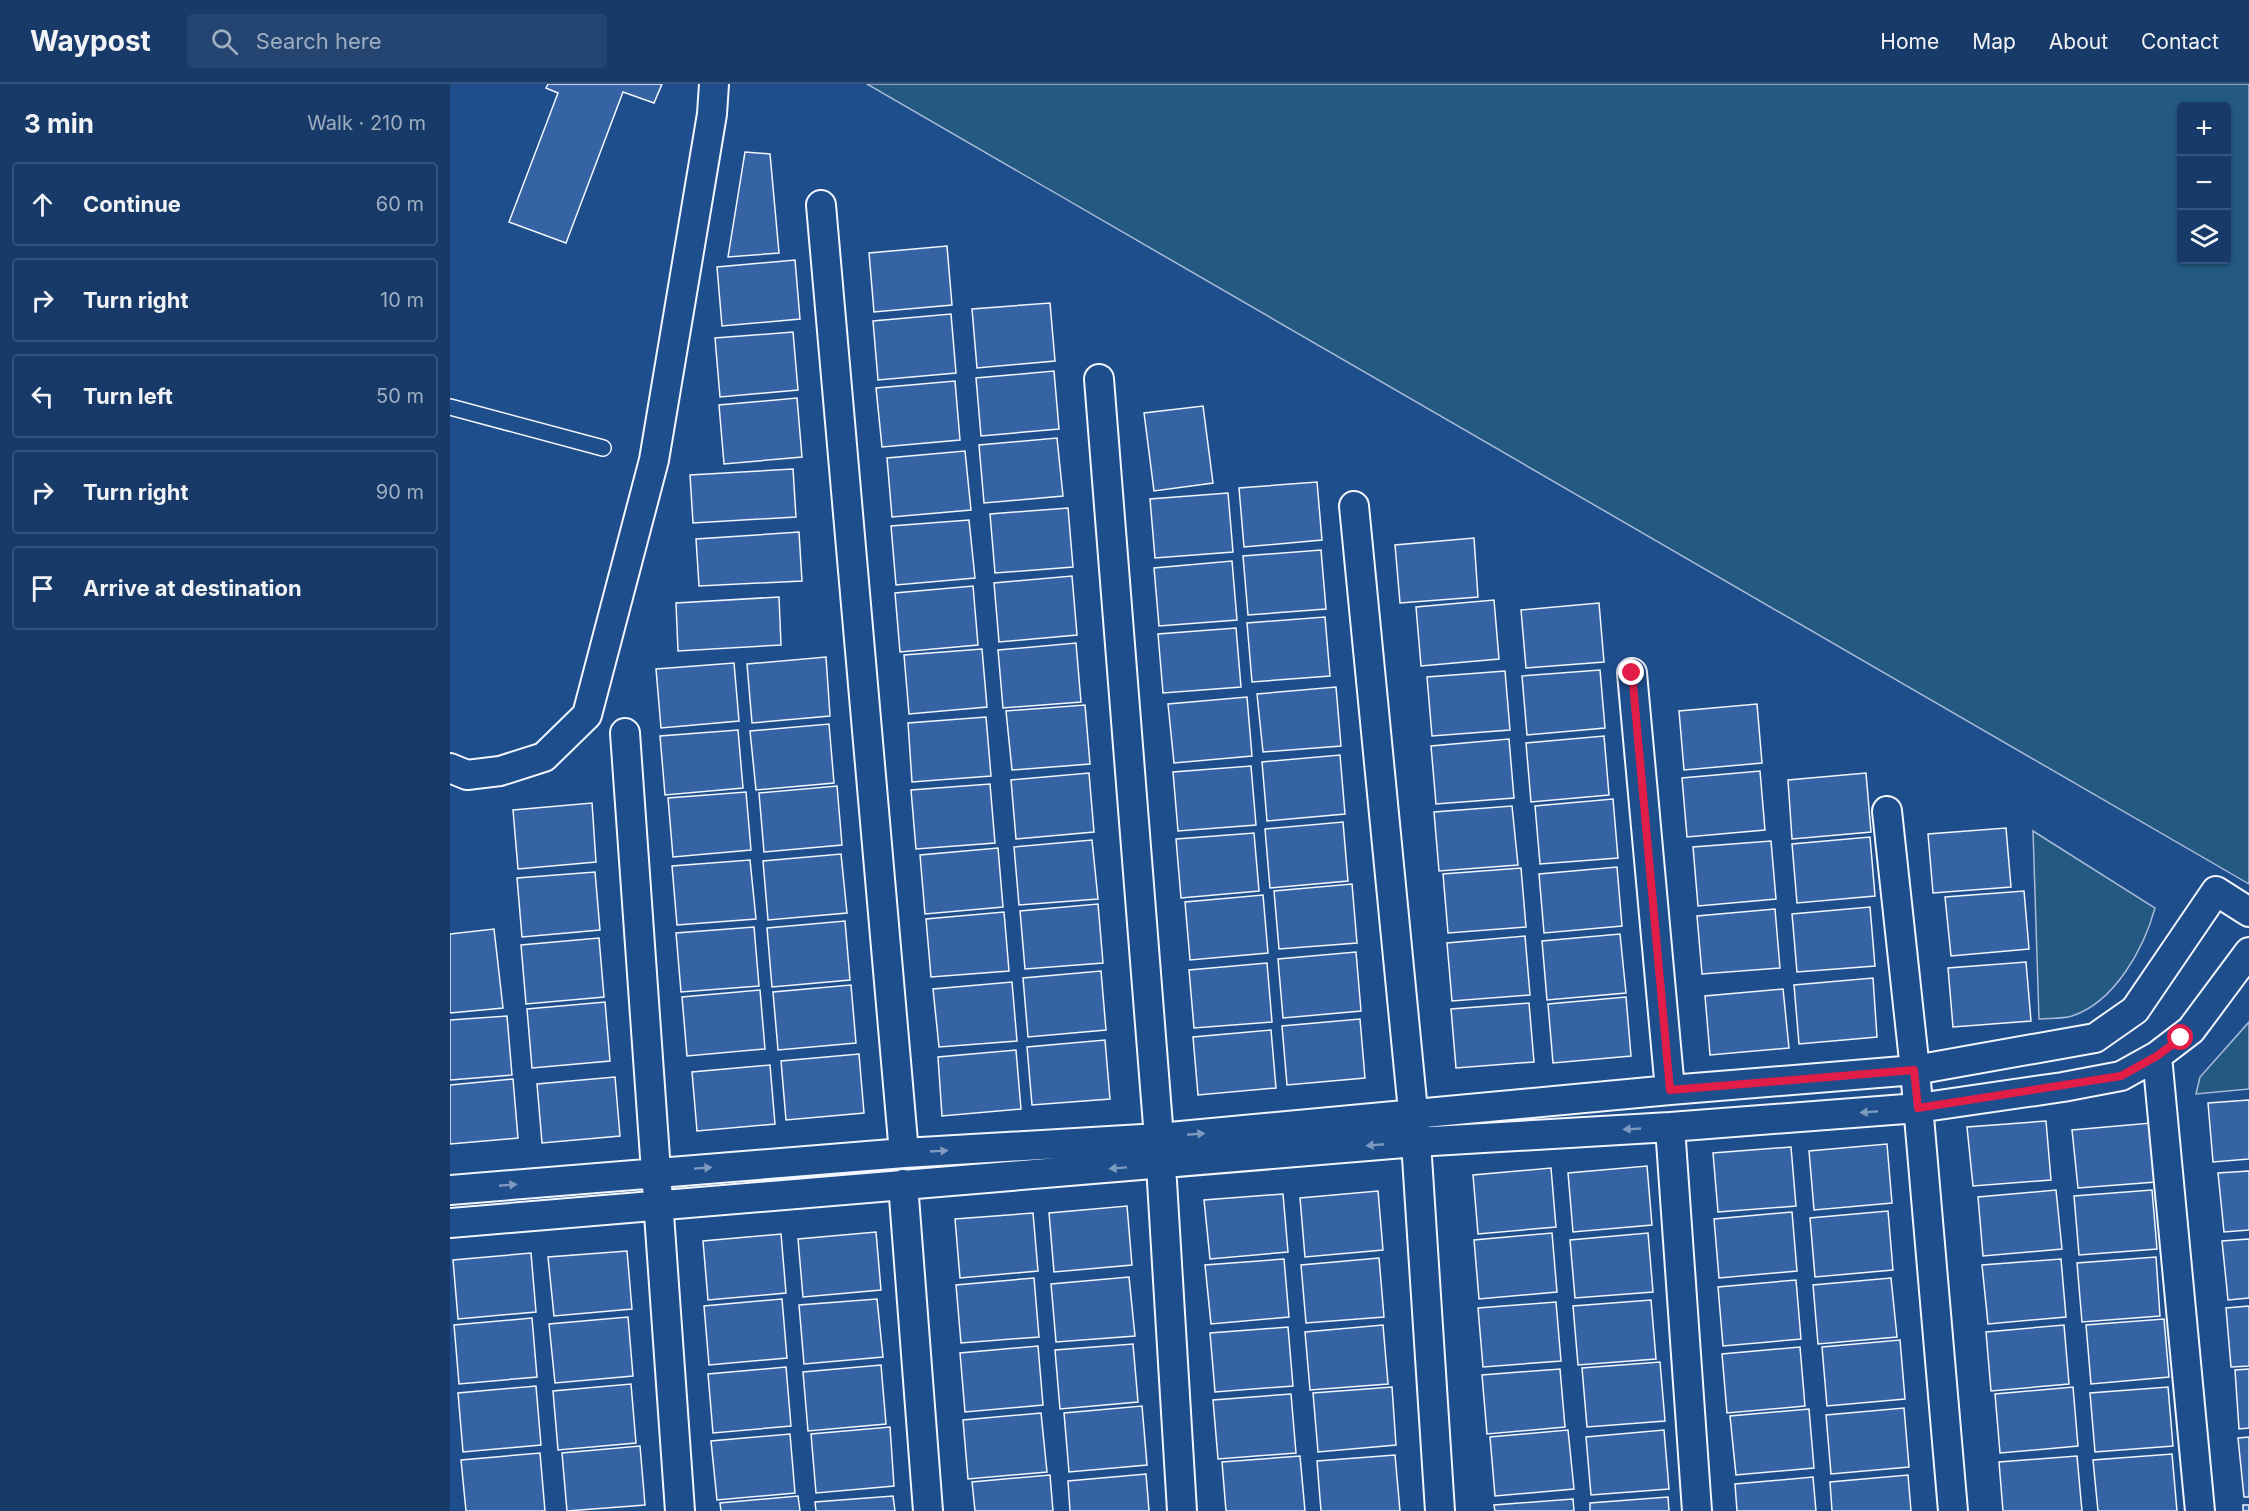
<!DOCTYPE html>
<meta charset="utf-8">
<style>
body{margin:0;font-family:Inter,sans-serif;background:#244571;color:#f1f3f6}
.controls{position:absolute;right:18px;top:18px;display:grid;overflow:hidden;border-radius:6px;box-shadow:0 2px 4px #0004}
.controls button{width:54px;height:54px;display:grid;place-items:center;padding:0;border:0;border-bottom:2px solid #36547d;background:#173a69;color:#f1f3f6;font:30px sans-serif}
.stop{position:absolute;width:18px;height:18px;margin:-14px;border:4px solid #e11d48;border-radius:50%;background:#fff}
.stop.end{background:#e11d48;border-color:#fff;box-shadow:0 2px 6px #0008}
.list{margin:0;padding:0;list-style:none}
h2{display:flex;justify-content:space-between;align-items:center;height:78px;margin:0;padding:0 24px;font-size:26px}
h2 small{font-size:20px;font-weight:400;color:#9eadc0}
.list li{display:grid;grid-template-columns:39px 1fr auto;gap:18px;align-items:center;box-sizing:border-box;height:84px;margin:0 12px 12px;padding:0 12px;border:2px solid #36547d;border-radius:6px}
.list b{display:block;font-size:22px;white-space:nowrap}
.list em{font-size:20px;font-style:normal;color:#9eadc0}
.icon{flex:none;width:33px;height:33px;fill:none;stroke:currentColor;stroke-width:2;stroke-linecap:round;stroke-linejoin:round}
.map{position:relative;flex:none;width:1799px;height:1427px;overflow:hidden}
header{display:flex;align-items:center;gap:36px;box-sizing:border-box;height:84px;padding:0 30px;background:#173a69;border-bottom:2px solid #36547d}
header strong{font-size:28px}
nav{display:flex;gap:33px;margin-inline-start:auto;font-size:21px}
.search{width:420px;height:54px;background:#244571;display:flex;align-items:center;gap:15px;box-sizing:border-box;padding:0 21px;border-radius:6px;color:#9eadc0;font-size:22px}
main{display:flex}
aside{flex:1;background:#173a69}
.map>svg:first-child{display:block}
</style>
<header>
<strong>Waypost</strong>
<div class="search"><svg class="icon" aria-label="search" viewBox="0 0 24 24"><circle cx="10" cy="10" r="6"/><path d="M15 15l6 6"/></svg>Search here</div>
<nav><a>Home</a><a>Map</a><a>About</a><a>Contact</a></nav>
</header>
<main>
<aside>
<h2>3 min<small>Walk · 210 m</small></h2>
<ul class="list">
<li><svg class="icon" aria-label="ahead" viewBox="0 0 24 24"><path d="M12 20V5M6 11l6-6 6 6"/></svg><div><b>Continue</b></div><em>60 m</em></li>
<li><svg class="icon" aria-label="right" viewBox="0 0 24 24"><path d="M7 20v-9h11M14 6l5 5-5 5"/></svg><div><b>Turn right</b></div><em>10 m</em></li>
<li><svg class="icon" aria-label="left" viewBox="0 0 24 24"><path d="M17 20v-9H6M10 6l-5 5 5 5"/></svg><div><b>Turn left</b></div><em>50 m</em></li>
<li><svg class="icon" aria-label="right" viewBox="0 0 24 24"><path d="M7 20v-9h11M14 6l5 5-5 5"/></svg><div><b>Turn right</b></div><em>90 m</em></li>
<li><svg class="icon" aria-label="arrive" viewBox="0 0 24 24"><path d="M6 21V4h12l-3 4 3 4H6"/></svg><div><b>Arrive at destination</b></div></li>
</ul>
</aside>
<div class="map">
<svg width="1799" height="1427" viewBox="0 0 1799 1427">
<rect width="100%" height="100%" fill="#1f4e8c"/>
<path fill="#245a82" stroke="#a8bbd7" stroke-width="1.5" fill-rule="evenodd" d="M417,0h1382v800zM1776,22v154h-44v-154z
M1583,747l122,77c-11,40 -40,94 -83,108 -10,3 -23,2 -33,3z
M1799,938v67l-53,5 4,-17z"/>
<path fill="#3563a3" stroke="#f2f6ff" stroke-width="1.5" d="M98,0h114l-8,19 -31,-11 -57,151 -57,-21 49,-129 -12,-5z
M295,68l25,2 9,99 -51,4z
M497,162l5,59 -78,7 -5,-59z
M345,176l5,59 -78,7 -5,-59z
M600,219l5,58 -78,7 -5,-59z
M501,230l5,59 -78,7 -5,-59z
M343,248l5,58 -78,7 -5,-59z
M604,287l5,58 -78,7 -5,-58z
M505,297l5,59 -78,7 -6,-59z
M347,314l5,59 -78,7 -5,-59z
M753,322l10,77 -59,8 -10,-78z
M607,354l6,58 -79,7 -5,-58z
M515,367l6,59 -79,7 -5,-59z
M343,385l3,48 -103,6 -3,-48z
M867,398l5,58 -78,7 -5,-59z
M778,409l5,59 -78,6 -5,-59z
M618,424l5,59 -78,6 -5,-59z
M519,436l6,58 -79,7 -5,-59z
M349,448l3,49 -103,5 -3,-47z
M1024,454l4,59 -78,6 -5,-58z
M871,466l5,59 -78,6 -5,-59z
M782,477l5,59 -78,6 -5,-58z
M622,492l5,59 -78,7 -5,-59z
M523,502l5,59 -78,7 -5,-59z
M329,513l2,48 -103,6 -2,-48z
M1044,516l5,59 -78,7 -5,-59z
M1149,519l5,59 -78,6 -5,-58z
M875,533l5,59 -78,6 -5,-59z
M786,544l5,59 -78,6 -5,-59z
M626,559l5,59 -78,6 -5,-58z
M532,565l5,58 -78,7 -5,-59z
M376,573l4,59 -78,7 -5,-59z
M284,579l5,58 -78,7 -5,-59z
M1150,586l5,58 -78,7 -5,-59z
M1055,587l5,59 -78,6 -5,-59z
M886,603l5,59 -78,6 -6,-58z
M797,613l5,59 -78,7 -6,-59z
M1307,620l5,59 -78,7 -5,-59z
M635,621l5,59 -78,6 -6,-59z
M536,633l5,59 -79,6 -4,-59z
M379,640l5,59 -78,7 -6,-59z
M288,646l5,58 -78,7 -5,-59z
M1154,652l5,59 -78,7 -5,-59z
M1059,655l5,59 -78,6 -5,-58z
M890,671l5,59 -78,7 -5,-59z
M801,682l5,59 -78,6 -5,-59z
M1310,687l5,59 -78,7 -5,-59z
M639,689l5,59 -78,7 -5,-59z
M1416,689l5,59 -79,7 -4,-59z
M540,700l5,59 -79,6 -5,-59z
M387,702l5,59 -78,7 -5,-59z
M296,708l5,58 -78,7 -5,-59z
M1163,715l5,59 -78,6 -5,-58z
M142,719l4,59 -78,7 -5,-59z
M1062,722l6,59 -79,6 -5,-59z
M893,738l5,59 -78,7 -5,-59z
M1556,744l5,59 -78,6 -5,-59z
M804,749l5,58 -78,7 -5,-59z
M1420,753l5,59 -78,7 -5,-59z
M642,756l6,59 -79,6 -5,-58z
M1321,757l5,58 -78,7 -5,-59z
M548,764l5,59 -78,7 -5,-59z
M391,770l6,59 -79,7 -5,-59z
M300,776l6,59 -79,6 -5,-59z
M1167,783l5,59 -78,7 -5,-59z
M1071,784l5,59 -78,6 -5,-59z
M145,788l5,58 -78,7 -5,-59z
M902,800l5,59 -78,6 -5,-58z
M1574,807l5,58 -78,7 -6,-59z
M813,811l5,58 -78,7 -5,-58z
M648,820l5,59 -78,6 -5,-58z
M1420,823l5,59 -78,6 -5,-58z
M1325,825l5,59 -78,6 -5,-58z
M554,828l5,59 -78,6 -5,-58z
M395,837l5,59 -78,7 -5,-59z
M304,843l5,59 -78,6 -5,-59z
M44,845l9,79 -53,5v-79z
M1170,850l6,59 -79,7 -5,-59z
M1075,852l5,59 -78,6 -5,-58z
M149,854l5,59 -78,7 -5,-59z
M906,868l5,59 -78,7 -5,-59z
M1576,878l5,59 -78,6 -5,-59z
M817,879l5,59 -78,6 -5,-58z
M651,887l5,59 -78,7 -5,-59z
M1423,894l4,59 -78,7 -5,-59z
M562,898l5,59 -78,6 -6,-58z
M401,901l5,58 -78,7 -5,-58z
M1333,905l6,59 -79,7 -5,-59z
M310,906l5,59 -78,7 -5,-59z
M1176,913l5,59 -78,7 -5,-59z
M155,918l5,59 -78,7 -5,-59z
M1079,919l5,59 -78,6 -5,-59z
M57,932l5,59 -62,5v-60z
M910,935l5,59 -78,7 -5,-59z
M821,946l5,58 -78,7 -5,-58z
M655,956l5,59 -78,6 -5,-58z
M566,966l5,59 -79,7 -4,-59z
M409,970l5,59 -78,7 -5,-59z
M320,981l5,59 -78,7 -5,-59z
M165,993l5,59 -78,7 -5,-59z
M63,995l5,59 -68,6v-59z
M1799,1016v59l-36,3 -5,-59z
M1596,1037l5,59 -78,6 -6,-59z
M1701,1039l5,59 -78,6 -6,-58z
M1437,1060l5,59 -78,7 -5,-59z
M1341,1063l5,59 -78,6 -5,-59z
M1197,1082l5,59 -79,7 -5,-59z
M1101,1084l5,59 -78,7 -5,-59z
M1799,1087v59l-25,2 -6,-59z
M1606,1106l6,59 -79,7 -5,-59z
M1702,1106l5,59 -78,6 -5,-59z
M928,1107l5,59 -78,7 -5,-59z
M833,1110l5,58 -78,7 -6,-59z
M677,1122l5,59 -78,7 -5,-59z
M1438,1127l5,59 -78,7 -5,-59z
M1342,1128l5,59 -78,7 -5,-59z
M583,1129l5,58 -78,7 -5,-59z
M426,1148l5,58 -78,7 -5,-58z
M1102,1149l5,59 -78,7 -5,-59z
M1198,1149l5,59 -78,6 -5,-58z
M331,1150l5,59 -78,7 -5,-59z
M1799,1155v59l-21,2 -6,-59z
M177,1167l5,58 -78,7 -6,-59z
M81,1169l5,59 -78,7 -5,-59z
M1706,1173l4,59 -78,6 -5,-59z
M929,1174l5,59 -78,6 -5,-58z
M834,1175l5,58 -78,7 -6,-59z
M1611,1175l5,58 -78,7 -6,-59z
M679,1193l6,59 -79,6 -5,-58z
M584,1194l5,59 -78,6 -5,-58z
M1441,1194l6,59 -79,7 -5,-59z
M1346,1196l5,59 -78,7 -5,-59z
M332,1215l5,59 -78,7 -5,-59z
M427,1215l6,58 -79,7 -5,-59z
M1201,1216l5,59 -78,6 -5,-59z
M1106,1218l5,59 -78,6 -5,-59z
M1799,1222v60l-18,1 -5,-59z
M178,1233l5,59 -78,7 -6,-59z
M82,1234l5,59 -78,7 -5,-59z
M1714,1235l5,58 -78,7 -5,-59z
M933,1241l5,59 -78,6 -5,-58z
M1614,1241l5,59 -78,7 -5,-59z
M838,1243l5,59 -78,6 -5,-59z
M1450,1256l5,59 -78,7 -5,-59z
M683,1260l5,58 -78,7 -5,-59z
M588,1262l5,59 -78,7 -5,-59z
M1350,1263l5,59 -78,7 -5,-59z
M1210,1278l5,59 -78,6 -5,-59z
M431,1281l5,59 -78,7 -5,-59z
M336,1283l5,59 -78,7 -5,-59z
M1110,1285l5,58 -78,7 -5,-59z
M1799,1285v59l-10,1 -4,-59z
M181,1300l5,59 -78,7 -5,-59z
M86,1302l5,59 -78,7 -5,-59z
M942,1303l4,58 -78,7 -5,-59z
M1623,1303l5,59 -78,7 -5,-59z
M1718,1303l5,59 -78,6 -5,-59z
M841,1310l5,59 -78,6 -5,-59z
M692,1322l5,59 -78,7 -5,-59z
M1454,1324l5,59 -78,7 -5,-59z
M1359,1325l5,59 -78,7 -6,-59z
M591,1329l6,59 -79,7 -5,-59z
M440,1343l4,59 -78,7 -5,-59z
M1118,1346l6,59 -79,7 -5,-59z
M1214,1346l5,59 -78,6 -5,-58z
M340,1350l5,59 -78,7 -6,-59z
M1799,1353v60h-5l-6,-59z
M190,1362l5,59 -78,6 -5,-58z
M90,1369l5,58h-79l-5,-51z
M1722,1370l5,57h-79l-5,-51z
M945,1371l5,56h-79l-4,-50z
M850,1372l5,55h-79l-4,-49z
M1627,1372l5,55h-79l-4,-49z
M696,1390l3,37h-79l-2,-30z
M600,1391l3,36h-78l-3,-29z
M1458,1391l3,36h-79l-2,-29z
M1363,1393l3,34h-79l-2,-27z
M348,1412l2,15h-79l-1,-8z
M443,1412l2,15h-79l-1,-9z
M1218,1413l1,14h-79v-8z
M1123,1415l1,12h-79l-1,-6z
M1793,1421h6v6h-6z"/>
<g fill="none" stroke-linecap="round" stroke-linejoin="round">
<g stroke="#f2f6ff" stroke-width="18">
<path id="lane" d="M0,323l153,41"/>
</g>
<g stroke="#f2f6ff" stroke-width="32">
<path id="street" d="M371,121l83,948
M649,295l60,759
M904,422l62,636 24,369
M1182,589l38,417
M175,649l55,778
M0,684l17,7 33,-4 44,-14 43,-42 67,-255 58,-346 2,-30
M1437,727l28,259 38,441
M1707,972l43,455
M1220,1043l27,384
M711,1081l21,346
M453,1100l25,327
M0,1106l454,-37 255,-15 511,-48 245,-20 180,-32 40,-28 81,-119 33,21
M0,1139l966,-81 254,-15 248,-19 145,-21 58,-11 36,-20 34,-26 58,-78"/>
</g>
<use href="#lane" stroke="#1f4e8c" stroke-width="15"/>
<use href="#street" stroke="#1f4e8c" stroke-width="28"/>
</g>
<defs><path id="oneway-solid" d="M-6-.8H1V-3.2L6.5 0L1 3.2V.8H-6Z" transform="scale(1.5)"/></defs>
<g fill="#7e9ac0">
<use href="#oneway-solid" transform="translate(1419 1028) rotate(176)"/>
<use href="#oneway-solid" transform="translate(1182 1045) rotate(177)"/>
<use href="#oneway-solid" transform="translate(746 1050) rotate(-5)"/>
<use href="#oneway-solid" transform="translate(925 1061) rotate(175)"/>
<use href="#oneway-solid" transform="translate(489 1067) rotate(-3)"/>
<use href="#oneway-solid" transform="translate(253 1084) rotate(-4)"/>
<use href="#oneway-solid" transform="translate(668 1084) rotate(176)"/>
<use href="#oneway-solid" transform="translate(58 1101) rotate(-5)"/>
</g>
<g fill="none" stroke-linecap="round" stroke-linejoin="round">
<path stroke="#e11d48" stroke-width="8" d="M1182,589l38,417 244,-20 4,38 203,-32 36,-20 24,-18"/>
</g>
</svg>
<div class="controls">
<button>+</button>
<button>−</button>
<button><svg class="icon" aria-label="layers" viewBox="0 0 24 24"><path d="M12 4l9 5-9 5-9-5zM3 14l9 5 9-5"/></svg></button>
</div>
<div class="stop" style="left:1731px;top:954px"></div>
<div class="stop end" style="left:1182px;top:589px"></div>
</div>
</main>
